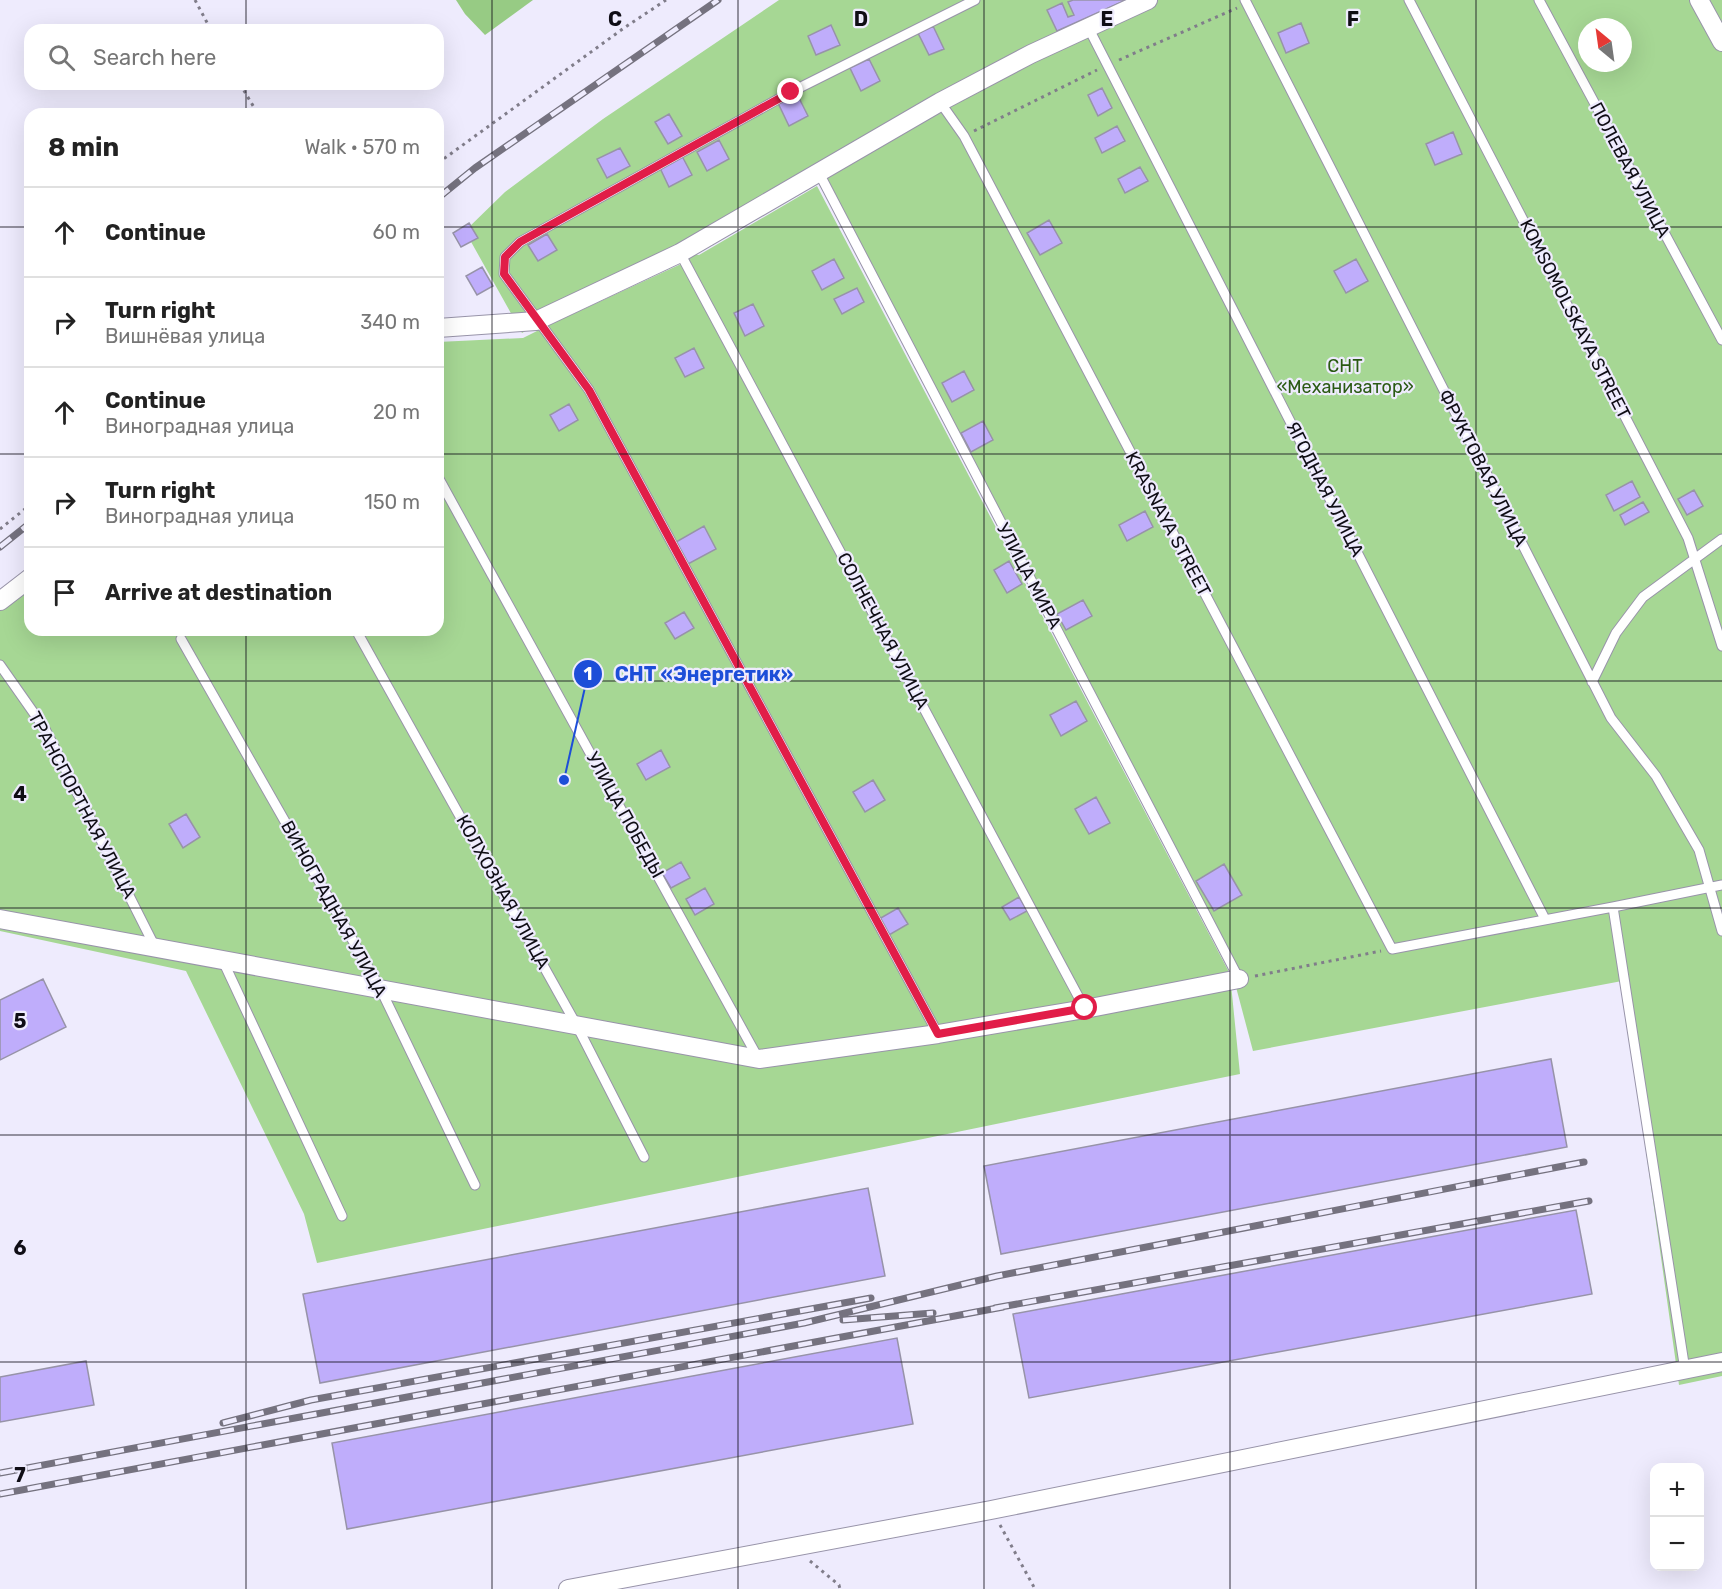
<!DOCTYPE html>
<meta charset="utf-8">
<style>
body{margin:0;font-family:Rubik,sans-serif;background:#f2f2f2;color:#222}
.controls{position:absolute;right:18px;bottom:18px;display:grid;overflow:hidden;border-radius:12px;box-shadow:0 6px 24px #0002}
.controls button{width:54px;height:54px;display:grid;place-items:center;padding:0;border:0;border-bottom:2px solid #e0e0e0;background:#fff;color:#222;font:30px sans-serif}
.compass{position:absolute;left:1578px;top:18px;width:54px;height:54px;border-radius:50%;background:#fff;box-shadow:0 6px 24px #0002;rotate:331deg}
.stop{position:absolute;width:18px;height:18px;margin:-14px;border:4px solid #e11d48;border-radius:50%;background:#fff}
.stop.end{background:#e11d48;border-color:#fff;box-shadow:0 2px 6px #0008}
.list{margin:0;padding:0;list-style:none}
h2{display:flex;justify-content:space-between;align-items:center;height:78px;margin:0;padding:0 24px;font-size:26px}
h2 small{font-size:20px;font-weight:400;color:#767676}
.list li{display:grid;grid-template-columns:39px 1fr auto;gap:18px;align-items:center;box-sizing:border-box;height:90px;padding:0 24px;border-top:2px solid #e0e0e0}
.list b{display:block;font-size:22px;white-space:nowrap}
.list p{margin:0;font-size:20px;white-space:nowrap;color:#767676}
.list em{font-size:20px;font-style:normal;color:#767676}
.icon{flex:none;width:33px;height:33px;fill:none;stroke:currentColor;stroke-width:2;stroke-linecap:round;stroke-linejoin:round}
.map{position:relative;flex:none;width:1722px;height:1589px;overflow:hidden}
.search{position:absolute;background:#fff;box-shadow:0 6px 24px #0002;left:24px;top:24px;width:420px;height:66px;display:flex;align-items:center;gap:15px;box-sizing:border-box;padding:0 21px;border-radius:18px;color:#767676;font-size:22px}
.panel{position:absolute;background:#fff;box-shadow:0 6px 24px #0002;left:24px;top:108px;width:420px;height:528px;border-radius:18px}
.map>svg:first-child{display:block}
</style>
<div class="map">
<svg width="1722" height="1589" viewBox="0 0 1722 1589">
<rect width="100%" height="100%" fill="#eeebfd"/>
<path fill="#a6d794" fill-rule="evenodd" d="M779,0h943v1376l-43,9 -57,-404 -369,70 -21,-79 -393,-753 -22,-38 -134,72 16,2 118,-69 413,788 10,100 -923,189 -13,-49 -118,-243 -186,-40v-337l30,-22v58h408v-288l85,-4 14,-7 -1,-9 -3,5 -11,6 -57,-102 40,-39 98,-73zM1587,27h36v36h-36zM681,259v5l-132,61 -10,-4z"/>
<path fill="#97cb84" d="M456,0h77l-48,35 -20,-21z"/>
<path fill="#bfadfb" stroke="#9793a8" stroke-width="1.5" d="M1073,0h53l-69,31 -10,-21 15,-7 6,14 6,-2 -6,-13z
M1301,23l8,20 -23,10 -8,-20z
M831,25l9,20 -24,10 -8,-19z
M933,26l11,23 -15,6 -11,-22z
M869,59l11,22 -19,10 -11,-23z
M1102,88l10,20 -14,8 -10,-21z
M797,94l11,22 -19,10 -11,-23z
M669,114l13,22 -14,8 -13,-22z
M1117,126l8,15 -23,12 -7,-15z
M1453,132l9,22 -27,11 -9,-21z
M719,140l10,19 -22,12 -10,-19z
M620,148l10,18 -23,12 -10,-19z
M682,156l10,19 -23,12 -9,-19z
M1140,167l8,14 -23,12 -7,-14z
M1049,220l13,23 -22,12 -13,-22z
M469,223l9,15 -17,9 -8,-14z
M547,234l10,16 -19,11 -10,-16z
M834,259l10,19 -22,12 -10,-19z
M1356,259l12,22 -22,12 -12,-22z
M482,267l11,19 -16,9 -11,-19z
M857,288l7,14 -22,12 -8,-15z
M753,304l11,22 -19,10 -11,-23z
M694,348l10,20 -19,9 -10,-19z
M964,371l10,19 -22,12 -10,-19z
M569,404l9,16 -19,11 -9,-16z
M983,421l10,19 -22,12 -10,-19z
M1632,481l8,16 -26,14 -8,-16z
M1694,490l9,16 -16,9 -9,-16z
M1643,502l6,10 -24,13 -5,-10z
M1145,511l8,16 -26,14 -8,-16z
M704,526l12,23 -28,15 -12,-22z
M1009,561l13,23 -15,9 -13,-23z
M1083,600l9,16 -26,14 -9,-16z
M684,612l10,16 -19,11 -10,-16z
M1076,701l11,20 -26,15 -11,-21z
M661,750l9,17 -24,13 -9,-16z
M873,780l12,20 -20,12 -12,-20z
M1096,797l14,26 -21,11 -14,-25z
M186,814l14,23 -17,11 -14,-24z
M681,862l9,16 -19,10 -9,-15z
M1224,864l18,31 -28,16 -18,-30z
M705,888l9,16 -19,11 -9,-16z
M1019,897l8,14 -17,9 -8,-13z
M898,908l10,16 -19,11 -10,-16z
M43,979l23,48 -66,33v-60z
M1551,1059l16,88 -566,107 -17,-88z
M868,1188l17,88 -565,107 -17,-89z
M1576,1210l16,84 -563,104 -16,-84z
M897,1338l16,86 -566,105 -15,-86z
M86,1361l8,44 -94,17v-45z"/>
<g fill="none" stroke-linecap="round" stroke-linejoin="round">
<g stroke="#9894a9" stroke-width="11">
<path id="service" d="M1245,0l366,718 45,58 43,74 23,81
M1409,0l279,538 34,108
M1539,0l183,340
M1088,27l457,892
M940,102l24,34 428,813 221,-42 109,-22
M819,173l420,806
M680,253l405,756
M438,477l320,581
M356,630l221,396 67,131
M181,639l200,351 94,195
M0,665l45,64 110,218
M1592,682l24,-49 27,-36 79,-58
M1613,907l72,463
M223,961l119,255
M938,1034l-349,-644 -85,-116 1,-17 15,-15 271,-150 184,-92"/>
</g>
<g stroke="#9894a9" stroke-width="20">
<path id="minor" d="M1699,0l23,42
M438,328l98,-7 144,-68 260,-151 91,-48 117,-54
M0,601l30,-23
M0,919l759,140 179,-25 147,-25 154,-30
M568,1589l423,-79 731,-148"/>
</g>
<path stroke="#807d8a" stroke-width="3" stroke-dasharray="3 4.5" stroke-linecap="butt" d="M195,0l16,30
M1119,60l118,-52
M240,84l18,30
M974,131l123,-61
M438,163l186,-135 42,-28
M0,529l30,-24
M1255,976l126,-25
M1000,1525l35,64
M810,1561l29,24 1,4"/>
<use href="#service" stroke="#fff" stroke-width="9"/>
<use href="#minor" stroke="#fff" stroke-width="18"/>
<g stroke="#75727f" stroke-width="7">
<path id="rail" d="M438,198l37,-30 243,-168
M0,547l30,-24
M995,1308l594,-107
M843,1320l90,-7
M223,1423l88,-23 560,-102
M0,1473l804,-150 193,-47 587,-114
M0,1494l1003,-187"/>
</g>
<use href="#rail" stroke="#eeebfd" stroke-width="4.5" stroke-dasharray="14" stroke-linecap="butt"/>
</g>
<g fill="none" stroke-linecap="round" stroke-linejoin="round">
<path stroke="#e11d48" stroke-width="8" d="M791,92l-271,150 -15,15 -1,17 85,116 349,644 147,-26"/>
</g>
<path fill="none" stroke="#0f0d15" stroke-width="1.5" stroke-opacity="0.55" d="M246,0v30M492,0v1589M738,0v1589M984,0v1589M1230,0v1589M1476,0v1589M246,84v30M0,227h30M438,227h1284M0,454h30M438,454h1284M246,630v959M0,681h1722M0,908h1722M0,1135h1722M0,1362h1722"/>
<g text-anchor="middle" stroke-width="4.5" stroke-linejoin="round" paint-order="stroke">
<g font-size="18" fill="#0f0d15" stroke="#eeebfd">
<text transform="translate(1630 170) rotate(62)" y="6">ПОЛЕВАЯ УЛИЦА</text>
<text transform="translate(1575 319) rotate(63)" y="6">KOMSOMOLSKAYA STREET</text>
<text transform="translate(1483 468) rotate(63)" y="6">ФРУКТОВАЯ УЛИЦА</text>
<text transform="translate(1325 489) rotate(63)" y="6">ЯГОДНАЯ УЛИЦА</text>
<text transform="translate(1168 524) rotate(62)" y="6">KRASNAYA STREET</text>
<text transform="translate(1029 576) rotate(62)" y="6">УЛИЦА МИРА</text>
<text transform="translate(883 631) rotate(62)" y="6">СОЛНЕЧНАЯ УЛИЦА</text>
<text transform="translate(82 805) rotate(62)" y="6">ТРАНСПОРТНАЯ УЛИЦА</text>
<text transform="translate(625 815) rotate(61)" y="6">УЛИЦА ПОБЕДЫ</text>
<text transform="translate(503 892) rotate(61)" y="6">КОЛХОЗНАЯ УЛИЦА</text>
<text transform="translate(334 909) rotate(61)" y="6">ВИНОГРАДНАЯ УЛИЦА</text>
</g>
<g font-size="18" fill="#2a5a13" stroke="#eeebfd">
<text x="1345" y="372">СНТ<tspan x="1345" dy="21">«Механизатор»</tspan></text>
</g>
</g>
<g font-size="20" text-anchor="middle" font-weight="bold" fill="#0f0d15" stroke="#eeebfd" stroke-width="4.5" stroke-linejoin="round" paint-order="stroke">
<text x="615" y="26">C</text>
<text x="861" y="26">D</text>
<text x="1107" y="26">E</text>
<text x="1353" y="26">F</text>
<text x="20" y="801">4</text>
<text x="20" y="1028">5</text>
<text x="20" y="1255">6</text>
<text x="20" y="1482">7</text>
</g>
<path fill="none" stroke="#1d4ed8" stroke-width="2" d="M564 780L588 674"/>
<g fill="#1d4ed8" stroke="#eeebfd" stroke-width="2">
<circle cx="564" cy="780" r="6"/>
<circle cx="588" cy="674" r="15"/>
</g>
<g font-size="18" text-anchor="middle" font-weight="bold" fill="#fff">
<text x="588" y="680">1</text>
</g>
<g font-size="20" text-anchor="middle" font-weight="bold" fill="#1d4ed8" stroke="#eeebfd" stroke-width="4.5" stroke-linejoin="round" paint-order="stroke">
<text x="704" y="681">СНТ «Энергетик»</text>
</g>
</svg>
<div class="controls">
<button>+</button>
<button>−</button>
</div>
<svg class="compass" viewBox="-18 -18 36 36"><path d="M0-13l5 13h-10z" fill="#e53935"/><path d="M0 13l5-13h-10z" fill="#767676"/></svg>
<div class="stop" style="left:1085px;top:1008px"></div>
<div class="stop end" style="left:791px;top:92px"></div>
<div class="search"><svg class="icon" aria-label="search" viewBox="0 0 24 24"><circle cx="10" cy="10" r="6"/><path d="M15 15l6 6"/></svg>Search here</div>
<section class="panel">
<h2>8 min<small>Walk · 570 m</small></h2>
<ul class="list">
<li><svg class="icon" aria-label="ahead" viewBox="0 0 24 24"><path d="M12 20V5M6 11l6-6 6 6"/></svg><div><b>Continue</b></div><em>60 m</em></li>
<li><svg class="icon" aria-label="right" viewBox="0 0 24 24"><path d="M7 20v-9h11M14 6l5 5-5 5"/></svg><div><b>Turn right</b><p>Вишнёвая улица</p></div><em>340 m</em></li>
<li><svg class="icon" aria-label="ahead" viewBox="0 0 24 24"><path d="M12 20V5M6 11l6-6 6 6"/></svg><div><b>Continue</b><p>Виноградная улица</p></div><em>20 m</em></li>
<li><svg class="icon" aria-label="right" viewBox="0 0 24 24"><path d="M7 20v-9h11M14 6l5 5-5 5"/></svg><div><b>Turn right</b><p>Виноградная улица</p></div><em>150 m</em></li>
<li><svg class="icon" aria-label="arrive" viewBox="0 0 24 24"><path d="M6 21V4h12l-3 4 3 4H6"/></svg><div><b>Arrive at destination</b></div></li>
</ul>
</section>
</div>
